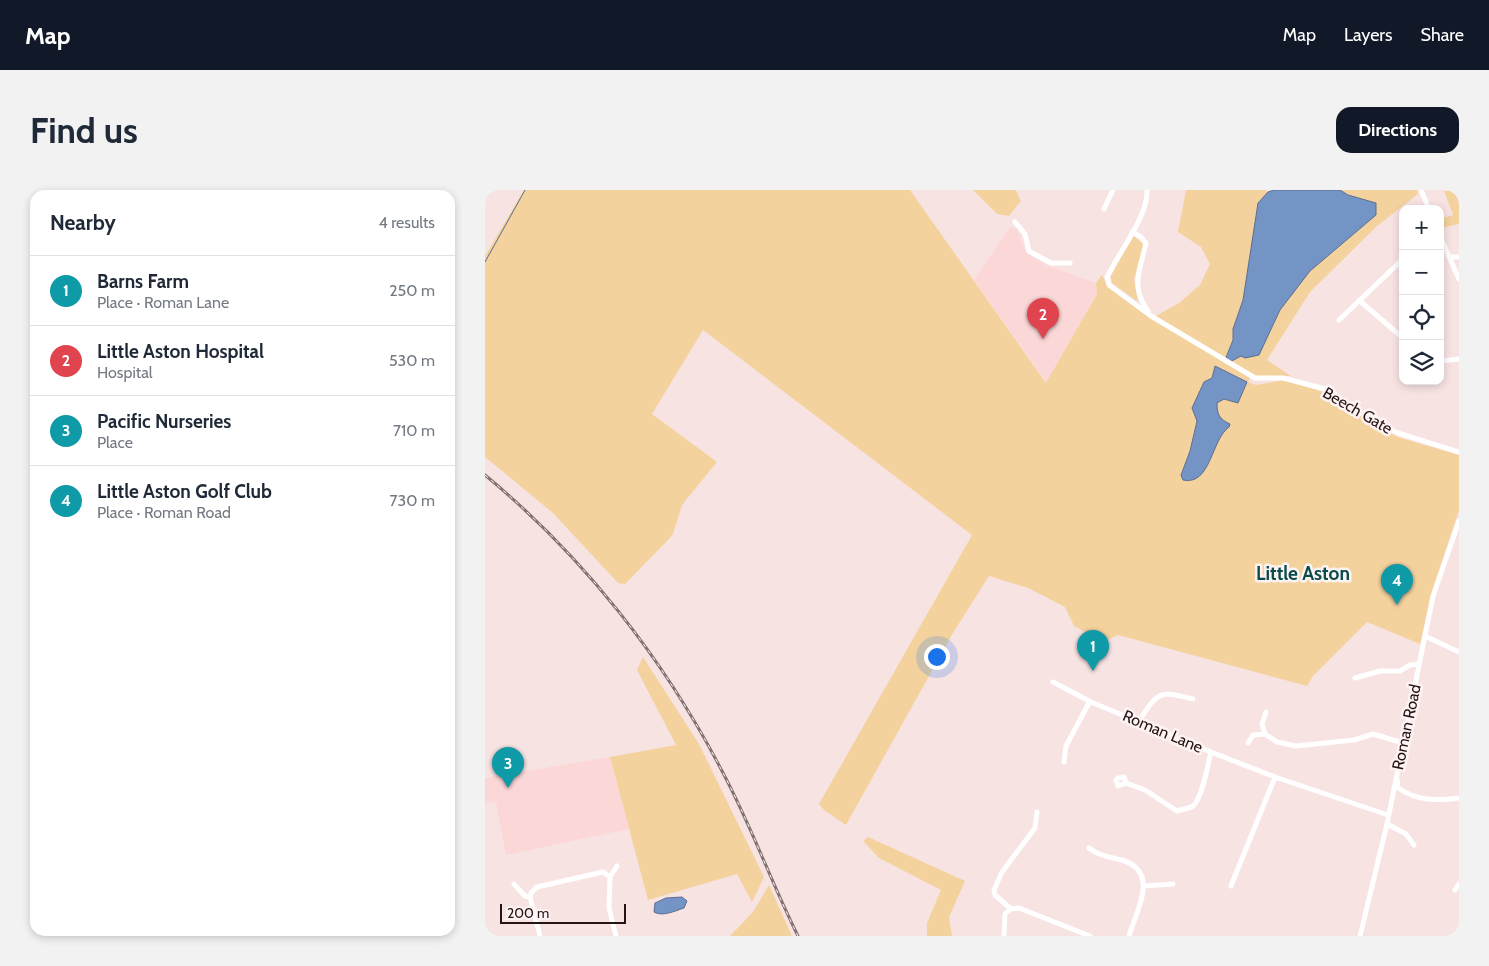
<!DOCTYPE html>
<meta charset="utf-8">
<style>
body{margin:0;font-family:Cabin,sans-serif;background:#f2f2f3;color:#1f2937}
.controls{position:absolute;right:15px;top:15px;display:grid;overflow:hidden;border-radius:10px;box-shadow:0 2px 8px #0003}
.controls button{width:45px;height:45px;display:grid;place-items:center;padding:0;border:0;border-bottom:1px solid #e0e1e3;background:#fff;color:#1f2937;font:25px sans-serif}
.scale{position:absolute;left:15px;bottom:12px;width:126px;box-sizing:border-box;padding-left:5px;border:2px solid #261415;border-top:0;font-size:14px;line-height:18px;white-space:nowrap;color:#261415;-webkit-text-stroke:4px #fef3f3;paint-order:stroke}
.you{position:absolute;left:451px;top:466px;width:18px;height:18px;margin:-12px;border:4px solid #fff;border-radius:50%;background:#1a73e8;box-shadow:0 0 0 8px #1a73e833}
.badge{display:grid;place-items:center;width:32px;height:32px;border-radius:50%;background:#111827;color:#fff;font-size:16px;font-weight:700}
.pin{position:absolute;translate:-50% -41px;filter:drop-shadow(0 1px 2px #0008)}
.pin::after{content:'';position:absolute;top:26px;width:18px;height:15px;background:inherit;clip-path:polygon(0 0,100% 0,50% 100%)}
.list{margin:0;padding:0;list-style:none}
h2{display:flex;justify-content:space-between;align-items:center;height:65px;margin:0;padding:0 20px;font-size:21px}
h2 small{font-size:16px;font-weight:400;color:#747a83}
.list li{display:grid;grid-template-columns:32px 1fr auto;gap:15px;align-items:center;box-sizing:border-box;height:70px;padding:0 20px;border-top:1px solid #e0e1e3}
.list b{display:block;font-size:19px;white-space:nowrap}
.list p{margin:0;font-size:16px;white-space:nowrap;color:#747a83}
.list em{font-size:16px;font-style:normal;color:#747a83}
.icon{flex:none;width:28px;height:28px;fill:none;stroke:currentColor;stroke-width:2;stroke-linecap:round;stroke-linejoin:round}
.map{position:relative;flex:none;width:974px;height:746px;overflow:hidden;border-radius:15px}
header{display:flex;align-items:center;gap:30px;box-sizing:border-box;height:70px;padding:0 25px;background:#111827;color:#fff}
header strong{font-size:24px}
nav{display:flex;gap:28px;margin-inline-start:auto;font-size:18px}
.intro{display:flex;align-items:center;justify-content:space-between;box-sizing:border-box;height:120px;padding:0 30px}
h1{margin:0;font-size:35px}
.button{padding:12px 22px;border-radius:15px;background:#111827;color:#fff;font-size:18px;font-weight:700}
main{display:flex;gap:30px;padding:0 30px}
aside{flex:1;background:#fff;border-radius:15px;box-shadow:0 2px 8px #0003}
.map>svg:first-child{display:block}
</style>
<header>
<strong>Map</strong>
<nav><a>Map</a><a>Layers</a><a>Share</a></nav>
</header>
<div class="intro"><h1>Find us</h1><a class="button">Directions</a></div>
<main>
<aside>
<h2>Nearby<small>4 results</small></h2>
<ul class="list">
<li><span class="badge" style="background:#0f9aa8">1</span><div><b>Barns Farm</b><p>Place · Roman Lane</p></div><em>250 m</em></li>
<li><span class="badge" style="background:#e0444e">2</span><div><b>Little Aston Hospital</b><p>Hospital</p></div><em>530 m</em></li>
<li><span class="badge" style="background:#0f9aa8">3</span><div><b>Pacific Nurseries</b><p>Place</p></div><em>710 m</em></li>
<li><span class="badge" style="background:#0f9aa8">4</span><div><b>Little Aston Golf Club</b><p>Place · Roman Road</p></div><em>730 m</em></li>
</ul>
</aside>
<div class="map">
<svg width="974" height="746" viewBox="0 0 974 746">
<rect width="100%" height="100%" fill="#f8e3e3"/>
<path fill="#fcd7d7" d="M525,37l7,2 9,24 20,12 50,18 1,11 -50,89 -73,-103z
M125,567l19,72 -123,26 -10,-53 -11,1v-25z"/>
<path fill="#f4d29e" fill-rule="evenodd" d="M39,0h386l136,193 51,-89 -1,-11 6,-8 5,10 28,22 115,71 -2,4 8,3 28,-5 46,14 43,31 25,12 61,18v55l-26,78 -13,56 -53,-22 -54,54 -6,10 -189,-51 -15,7 -29,-16 -9,-19 -37,-19 -39,-12 -36,57 -107,192 -22,-15 -5,-6 153,-269 -269,-205 -51,84 65,48 -35,43 -9,29 -5,6 -43,44 -7,-1 -65,-70 -68,-56v-201zM727,188l19,22 -7,-1 -7,4c0,11 2,16 13,21l-9,9 -12,30 -28,12c6,-17 13,-35 16,-54 3,-14 2,-26 7,-39z
M488,0h43l5,11 -12,15 -12,-2z
M701,0h80l2,2 -10,11 -15,97 -10,29v11l-8,20 -71,-43 25,-14 21,-18 10,-21 -9,-17 -23,-15z
M855,0h77l1,4 -41,32 -67,66 -43,68 24,16 -35,1 -26,-15 11,-6 18,-1 21,-45 30,-39 66,-56v-12l-28,-8z
M974,0v34l-19,4v-9l13,-4 -9,-24z
M648,45l11,10 -10,34 4,23 -26,-19 -1,-7z
M158,467l56,87 65,133 -12,25 -15,-28 -89,26 -38,-143 66,-12 -39,-75z
M383,647l97,44 -16,36 3,19h-25v-13l14,-33 -62,-32 -16,-17z
M284,695l23,51h-62l23,-24z"/>
<path fill="#7394c4" stroke="#5c6e90" d="M789,0h66l8,5 28,8v12l-66,56 -30,39 -21,45 -14,3 -4,-2 -11,6 -5,-2 8,-20v-11l10,-29 15,-97 10,-11z
M730,176l32,16 -9,21 -14,-4 -7,4c0,11 2,16 13,21l-1,3c-18,13 -18,59 -46,53l-2,-5 9,-24 7,-30 -5,-13 12,-26 8,-4z
M197,707l5,4 -3,7c-9,3 -22,9 -30,4l1,-9 11,-5z"/>
<g fill="none" stroke-linecap="round" stroke-linejoin="round">
<path stroke="#5c6e90" stroke-width="1" d="M0,72l40,-72"/>
<path stroke="#fff" stroke-width="5" d="M662,0c1,27 -28,62 -40,87l2,8 42,31 104,62h28l46,12 43,31 26,12 61,19
M936,0l8,19
M619,19l9,-19
M530,32l10,12 4,17 22,12h19
M647,42l9,5 5,6c-6,27 -16,43 2,68
M955,46l19,43
M964,67h10
M875,111l43,37
M854,130l64,-61
M955,171l19,-2
M940,446l34,16
M870,488l25,-7h20l10,-6 9,-1
M568,492l38,20 120,50 64,25 113,38
M654,531c20,-31 20,-30 54,-22
M780,544l-3,-10 4,-12
M763,553l5,-8 12,-1 12,8 19,4 58,-6 19,-6 30,9
M579,572l2,-16 24,-45
M912,589l1,9c19,13 39,13 61,10
M641,593l-8,3 -2,-6 2,-2 6,-1 2,6 19,7 32,21c5,-2 11,-2 16,-5 9,-7 15,-42 18,-54
M902,634l19,10 8,11
M604,658c10,8 21,9 33,12 38,12 15,49 7,76
M125,687l-1,31 7,28
M125,687l7,-11
M29,694l11,12 5,1
M659,696l29,-2
M746,696l44,-109
M970,700l4,-6
M45,707l1,-4 6,-6 66,-15 7,5
M45,707l10,39
M526,719l-16,-14 -1,-5 8,-18 33,-44 2,-16
M526,719l8,-1 71,28
M519,746l1,-22 6,-5
M875,746l27,-112 46,-228 26,-75"/>
<g stroke="#837070" stroke-width="3">
<path id="rail" d="M0,285c98,81 179,184 237,296 29,54 49,111 76,165"/>
</g>
<use href="#rail" stroke="#fef3f3" stroke-width="1" stroke-dasharray="4" stroke-linecap="butt"/>
</g>
<g text-anchor="middle" stroke-width="5" stroke-linejoin="round" paint-order="stroke">
<g font-size="16" fill="#261415" stroke="#fef3f3">
<text transform="translate(873 220) rotate(30)" y="6">Beech Gate</text>
<text transform="translate(921 537) rotate(-78)" y="6">Roman Road</text>
<text transform="translate(678 541) rotate(23)" y="6">Roman Lane</text>
</g>
<g font-size="19" font-weight="bold" fill="#0a4b4c" stroke="#fef3f3">
<text x="818" y="390">Little Aston</text>
</g>
</g>
</svg>
<div class="controls">
<button>+</button>
<button>−</button>
<button><svg class="icon" aria-label="locate" viewBox="0 0 24 24"><circle cx="12" cy="12" r="6"/><path d="M12 2v4M12 18v4M2 12h4M18 12h4"/></svg></button>
<button><svg class="icon" aria-label="layers" viewBox="0 0 24 24"><path d="M12 4l9 5-9 5-9-5zM3 14l9 5 9-5"/></svg></button>
</div>
<div class="scale">200 m</div>
<div class="you"></div>
<div class="pin badge" style="left:608px;top:481px;background:#0f9aa8">1</div>
<div class="pin badge" style="left:558px;top:149px;background:#e0444e">2</div>
<div class="pin badge" style="left:23px;top:598px;background:#0f9aa8">3</div>
<div class="pin badge" style="left:912px;top:415px;background:#0f9aa8">4</div>
</div>
</main>
